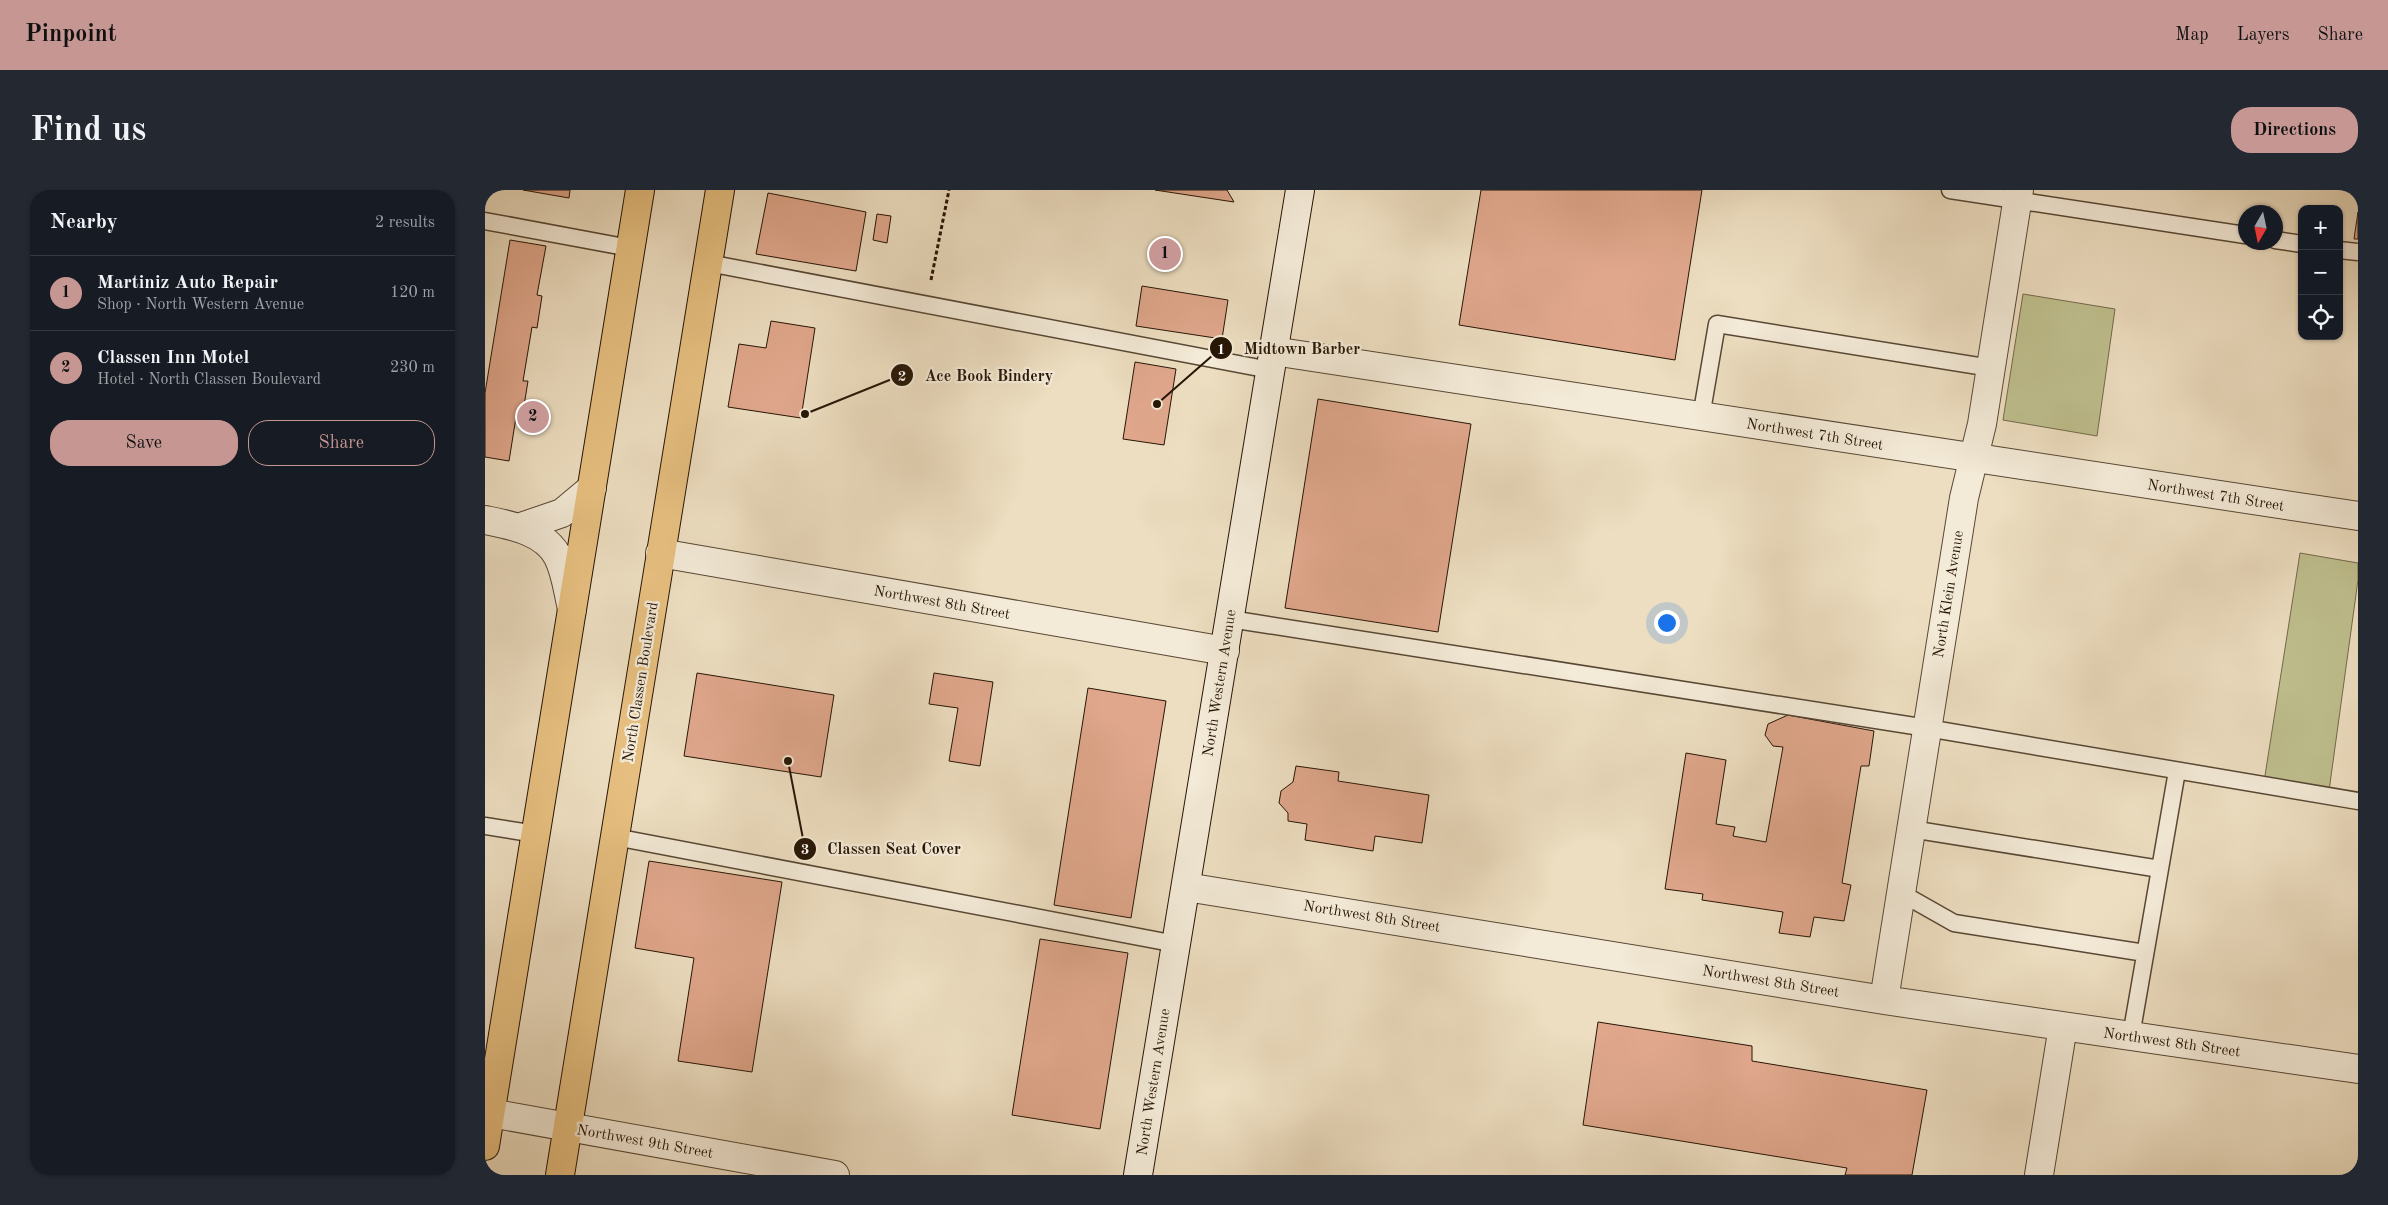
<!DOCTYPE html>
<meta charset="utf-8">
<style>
body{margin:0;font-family:"Old Standard TT",serif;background:#242831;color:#f1f3f6}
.controls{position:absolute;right:15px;top:15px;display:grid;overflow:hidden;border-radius:10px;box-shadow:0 1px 4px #0004}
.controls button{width:45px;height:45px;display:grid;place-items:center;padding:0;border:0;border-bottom:1px solid #363941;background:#171b24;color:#f1f3f6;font:25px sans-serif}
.compass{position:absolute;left:1753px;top:15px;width:45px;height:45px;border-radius:50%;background:#171b24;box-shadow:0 1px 4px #0004;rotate:189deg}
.you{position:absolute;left:1181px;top:432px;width:18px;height:18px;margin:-12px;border:4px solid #fff;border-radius:50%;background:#1a73e8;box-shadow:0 0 0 8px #1a73e833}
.badge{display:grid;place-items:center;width:32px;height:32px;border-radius:50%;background:#c59692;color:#111;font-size:16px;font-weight:700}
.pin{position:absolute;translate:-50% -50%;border:2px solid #fff;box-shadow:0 1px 5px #0006}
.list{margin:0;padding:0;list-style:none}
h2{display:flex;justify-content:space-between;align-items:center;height:65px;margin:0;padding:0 20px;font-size:21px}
h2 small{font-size:16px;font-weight:400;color:#9ea1a6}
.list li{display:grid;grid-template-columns:32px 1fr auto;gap:15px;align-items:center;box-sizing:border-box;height:75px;padding:0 20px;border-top:1px solid #363941}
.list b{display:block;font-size:19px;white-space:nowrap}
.list p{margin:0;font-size:16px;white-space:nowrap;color:#9ea1a6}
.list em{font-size:16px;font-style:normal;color:#9ea1a6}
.actions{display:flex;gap:10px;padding:15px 20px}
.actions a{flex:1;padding:11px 0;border:1px solid #c59692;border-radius:20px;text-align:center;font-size:18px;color:#c59692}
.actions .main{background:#c59692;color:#111}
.icon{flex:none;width:28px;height:28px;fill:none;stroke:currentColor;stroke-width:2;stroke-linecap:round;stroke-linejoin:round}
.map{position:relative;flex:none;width:1873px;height:985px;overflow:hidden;border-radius:20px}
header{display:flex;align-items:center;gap:30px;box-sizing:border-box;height:70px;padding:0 25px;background:#c59692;color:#111}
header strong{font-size:24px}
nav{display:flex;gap:28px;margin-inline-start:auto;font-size:18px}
.intro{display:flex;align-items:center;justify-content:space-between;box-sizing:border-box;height:120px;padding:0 30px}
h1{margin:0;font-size:35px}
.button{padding:12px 22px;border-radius:20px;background:#c59692;color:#111;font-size:18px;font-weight:700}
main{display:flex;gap:30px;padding:0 30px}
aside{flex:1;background:#171b24;border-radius:20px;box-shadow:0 1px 4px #0004}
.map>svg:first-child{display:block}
</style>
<header>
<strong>Pinpoint</strong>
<nav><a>Map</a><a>Layers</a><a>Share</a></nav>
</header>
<div class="intro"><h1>Find us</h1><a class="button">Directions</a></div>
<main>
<aside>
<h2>Nearby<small>2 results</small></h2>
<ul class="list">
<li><span class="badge">1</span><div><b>Martiniz Auto Repair</b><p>Shop · North Western Avenue</p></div><em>120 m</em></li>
<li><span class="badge">2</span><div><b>Classen Inn Motel</b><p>Hotel · North Classen Boulevard</p></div><em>230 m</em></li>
</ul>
<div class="actions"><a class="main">Save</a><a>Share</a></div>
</aside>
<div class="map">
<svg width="1873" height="985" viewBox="0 0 1873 985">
<rect width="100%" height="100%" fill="#eddec1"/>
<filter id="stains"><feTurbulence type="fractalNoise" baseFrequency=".004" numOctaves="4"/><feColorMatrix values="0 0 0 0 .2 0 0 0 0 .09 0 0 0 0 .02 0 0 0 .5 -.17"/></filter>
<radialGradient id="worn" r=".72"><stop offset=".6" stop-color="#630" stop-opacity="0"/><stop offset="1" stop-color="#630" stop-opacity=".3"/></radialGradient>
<path fill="#bfbf8e" stroke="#726a4a" d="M1538,104l92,15 -18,127 -94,-16z
M1815,363l58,10v17l-29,211 -65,-9z"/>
<path fill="#e0a78c" stroke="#261505" d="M38,0h47l-1,8z
M670,0h72l7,12z
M996,0h221l-27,170 -216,-35z
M283,3l98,19 -10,59 -100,-17z
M1873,22v27h-4z
M392,24l14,2 -4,27 -14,-3z
M25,50l36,6 -9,49 5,1 -5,32 -5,-1 -9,54h5l-5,31 -6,-1 -8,50 -24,-4v-64z
M657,96l86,14 -6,39 -86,-13z
M286,131l44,7 -14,90 -73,-11 11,-63 27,4z
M650,172l41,7 -12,76 -41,-6z
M833,209l153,25 -33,208 -153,-24z
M212,483l137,22 -13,82 -137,-21z
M449,483l59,9 -13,84 -31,-5 9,-53 -29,-4z
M603,498l78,13 -35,217 -77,-13z
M1303,525l86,16 -5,35h-8l-19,117 9,2 -7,36 -30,-4 -4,20 -31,-4 4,-21 -81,-12 1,-6 -38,-5 21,-136 40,7 -10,64 19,3 -2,9 33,6 17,-95 -10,-1 -8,-11 3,-11z
M811,576l43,6 -1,9 91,14 -7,48 -47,-7 -2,15 -68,-11 2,-16 -19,-3v-8l-9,-10 2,-12 12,-9z
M164,671l133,21 -30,190 -74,-11 16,-103 -59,-10z
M555,749l88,14 -28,176 -88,-14z
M1113,832l154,24v15l175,29 -15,85h-67l2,-7 -264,-43z"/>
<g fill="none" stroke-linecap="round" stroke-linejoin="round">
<g stroke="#584734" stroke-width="19">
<path id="service" d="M1465,0l295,45
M0,31l145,27
M1790,50l27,4
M1854,60l19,2
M223,73l562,107
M1216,227l16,-93 274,44
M745,429l697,109 431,73
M0,636l51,8
M1426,639l249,40
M130,647l561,107
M1416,703l53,30 191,30
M1646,846l46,-265"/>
</g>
<g stroke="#584734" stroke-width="30">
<path id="minor" d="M788,161l1085,165
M0,330c25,5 60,11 73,37 8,16 10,35 14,52
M36,337l41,-14 30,-25
M175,363l565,98
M701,697l698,113 474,69
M1399,810l80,-502 18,-74 37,-234
M0,922l350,63
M1554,985l24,-149"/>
</g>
<g stroke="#261505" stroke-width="30">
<path id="secondary" d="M653,985l162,-985"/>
</g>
<g stroke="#261505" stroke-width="30">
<path id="primary" d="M0,956l155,-956
M75,985l160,-985"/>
</g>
<path stroke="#261505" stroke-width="3" stroke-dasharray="4 2.5" stroke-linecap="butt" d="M446,90l18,-90"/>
<use href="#service" stroke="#f3ead7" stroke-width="16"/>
<use href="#minor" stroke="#f3ead7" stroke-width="28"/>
<use href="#secondary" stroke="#f3ead7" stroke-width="28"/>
<use href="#primary" stroke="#e6bf80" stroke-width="28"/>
</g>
<g text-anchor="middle" stroke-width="4.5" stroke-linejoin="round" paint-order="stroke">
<g font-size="15" fill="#261505" stroke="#f3ead7">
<text transform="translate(1330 244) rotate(9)" y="5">Northwest 7th Street</text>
<text transform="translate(1731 305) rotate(9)" y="5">Northwest 7th Street</text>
<text transform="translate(1463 404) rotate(-81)" y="5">North Klein Avenue</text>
<text transform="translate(457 412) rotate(10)" y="5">Northwest 8th Street</text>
<text transform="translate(155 492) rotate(-81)" y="5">North Classen Boulevard</text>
<text transform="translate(734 493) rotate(-81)" y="5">North Western Avenue</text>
<text transform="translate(887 726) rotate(9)" y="5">Northwest 8th Street</text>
<text transform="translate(1286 791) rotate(9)" y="5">Northwest 8th Street</text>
<text transform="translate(1687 852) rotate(8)" y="5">Northwest 8th Street</text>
<text transform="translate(668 892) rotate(-81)" y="5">North Western Avenue</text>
<text transform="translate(160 951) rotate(10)" y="5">Northwest 9th Street</text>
</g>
</g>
<path fill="none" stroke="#261505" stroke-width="2" d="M672 214L736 158M320 224L417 185M303 571L320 659"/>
<g fill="#261505" stroke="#f3ead7" stroke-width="2">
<circle cx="672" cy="214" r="5"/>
<circle cx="320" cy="224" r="5"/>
<circle cx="303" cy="571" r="5"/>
<circle cx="736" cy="158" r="12"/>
<circle cx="417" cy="185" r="12"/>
<circle cx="320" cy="659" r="12"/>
</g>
<g font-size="15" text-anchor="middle" font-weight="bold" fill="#fff">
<text x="736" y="164">1</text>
<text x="417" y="191">2</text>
<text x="320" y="664">3</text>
</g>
<g font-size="16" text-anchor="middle" font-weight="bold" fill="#261505" stroke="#f3ead7" stroke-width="4.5" stroke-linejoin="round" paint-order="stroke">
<text x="817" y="164">Midtown Barber</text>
<text x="504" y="191">Ace Book Bindery</text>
<text x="409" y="664">Classen Seat Cover</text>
</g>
<rect width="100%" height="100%" filter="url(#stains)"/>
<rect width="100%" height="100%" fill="url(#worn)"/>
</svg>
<div class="controls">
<button>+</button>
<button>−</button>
<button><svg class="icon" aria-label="locate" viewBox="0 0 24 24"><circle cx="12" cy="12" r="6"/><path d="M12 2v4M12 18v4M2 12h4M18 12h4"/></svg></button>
</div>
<svg class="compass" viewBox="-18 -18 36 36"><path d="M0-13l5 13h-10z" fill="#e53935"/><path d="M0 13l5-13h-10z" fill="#9ea1a6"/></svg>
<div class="you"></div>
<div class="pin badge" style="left:680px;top:64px">1</div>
<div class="pin badge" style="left:48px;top:227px">2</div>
</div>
</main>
